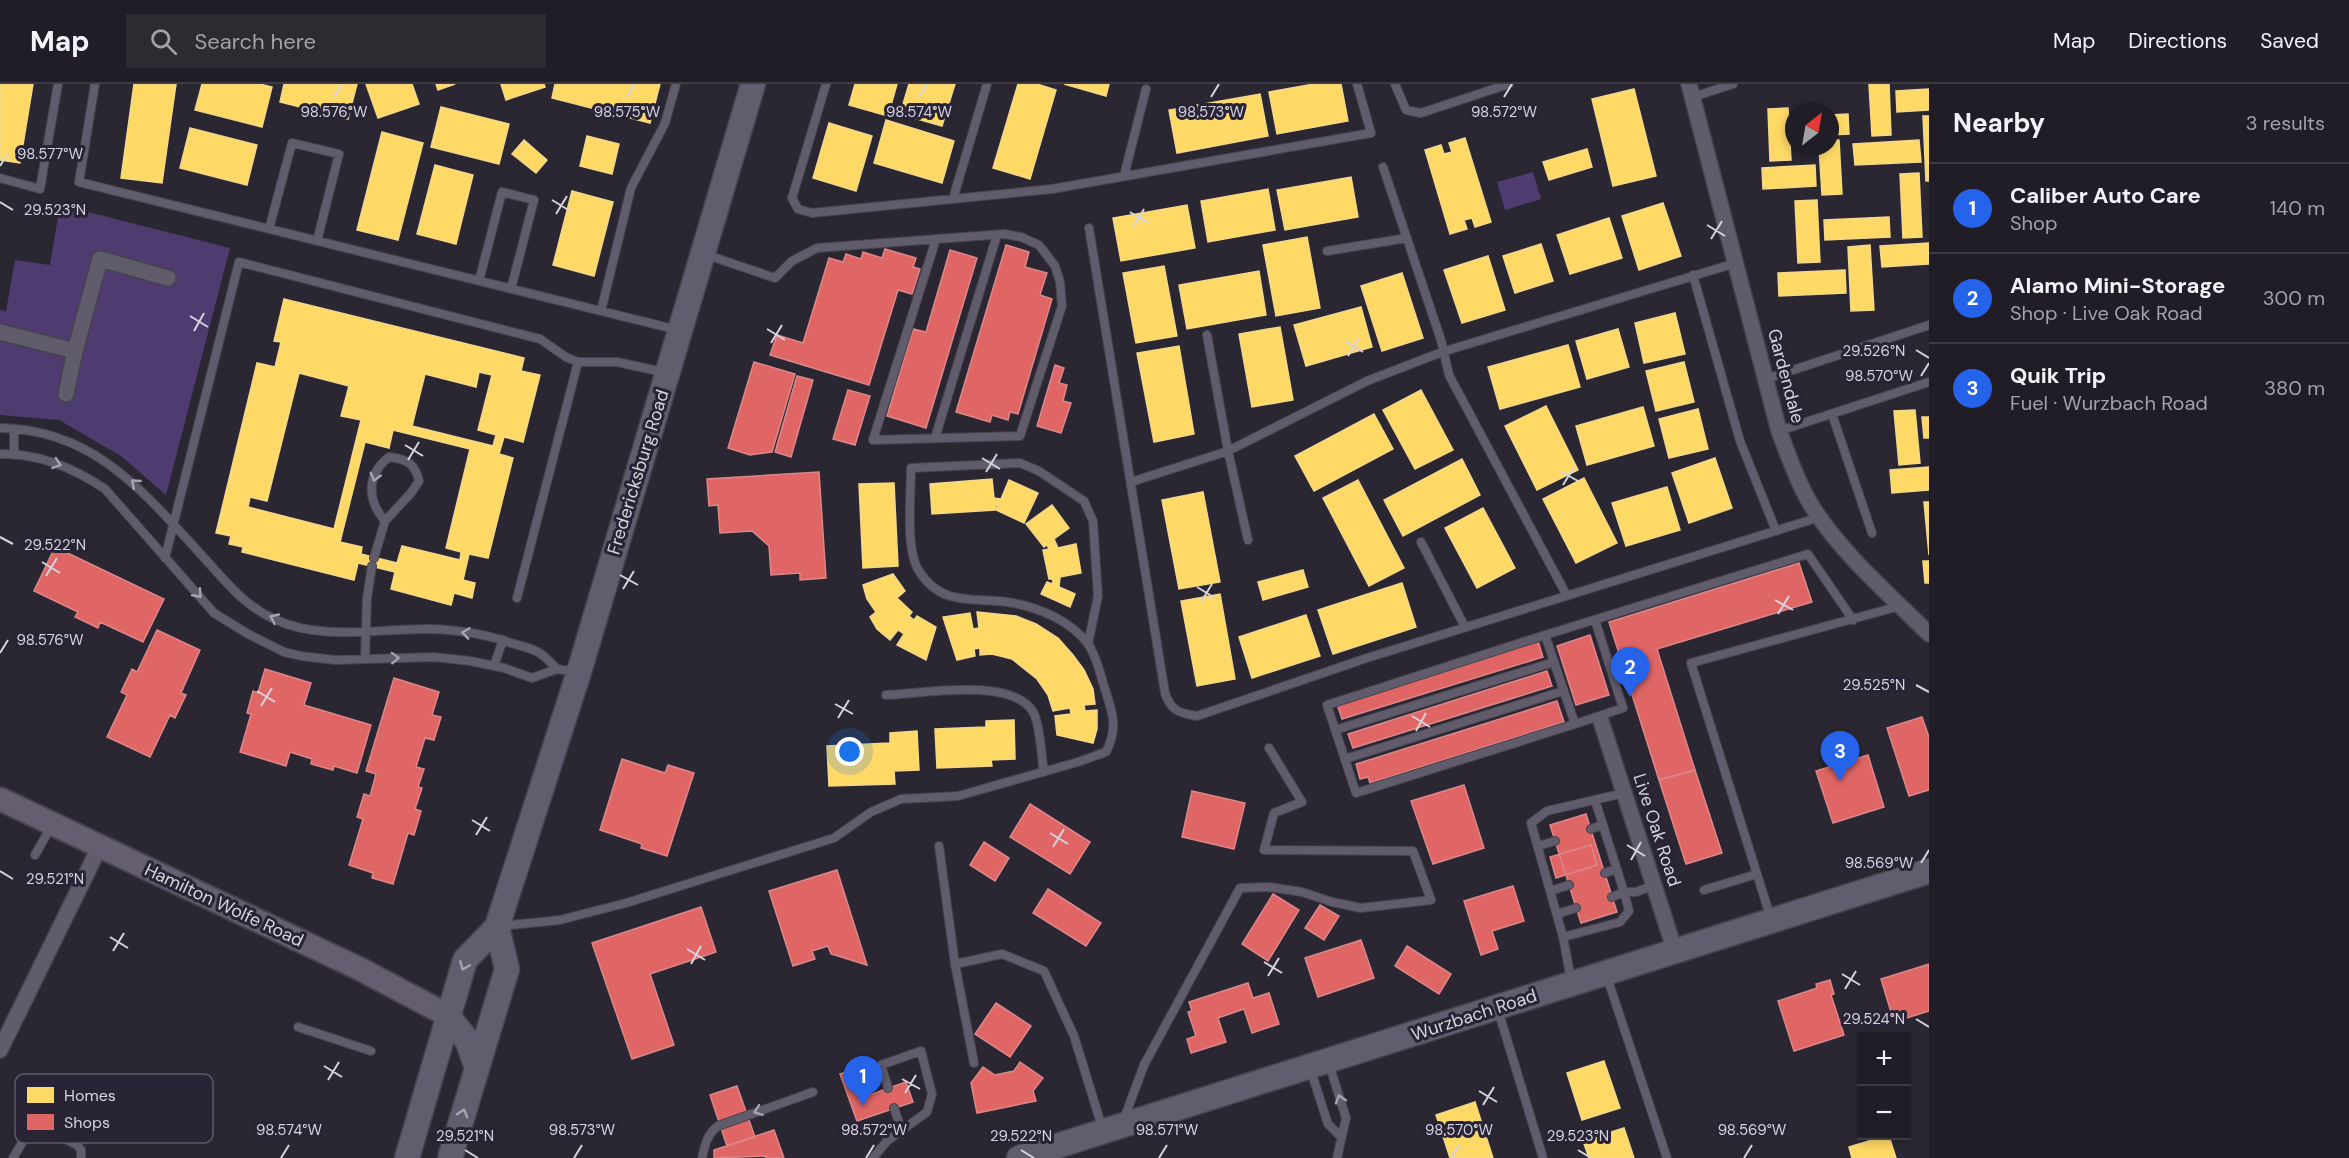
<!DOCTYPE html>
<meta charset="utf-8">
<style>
body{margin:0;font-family:"DM Sans",sans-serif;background:#2d2a32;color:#f1f3f6}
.controls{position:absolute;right:18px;bottom:18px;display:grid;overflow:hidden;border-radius:0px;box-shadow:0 3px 9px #0003}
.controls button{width:54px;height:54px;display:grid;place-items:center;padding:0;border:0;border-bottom:2px solid #3d3b43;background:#201d26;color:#f1f3f6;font:30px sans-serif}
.compass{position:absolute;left:1785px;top:18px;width:54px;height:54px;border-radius:50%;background:#201d26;box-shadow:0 3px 9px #0003;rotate:31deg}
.you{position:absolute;left:850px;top:668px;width:21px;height:21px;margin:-15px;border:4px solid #fff;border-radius:50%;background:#1a73e8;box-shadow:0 0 0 9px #1a73e833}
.badge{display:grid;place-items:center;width:39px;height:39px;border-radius:50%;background:#2563eb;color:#fff;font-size:20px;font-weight:700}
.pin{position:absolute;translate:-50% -50px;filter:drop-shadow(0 2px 3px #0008)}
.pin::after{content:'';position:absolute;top:32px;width:21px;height:18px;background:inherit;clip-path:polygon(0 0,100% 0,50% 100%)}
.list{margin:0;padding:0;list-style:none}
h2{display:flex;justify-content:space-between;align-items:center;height:78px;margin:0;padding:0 24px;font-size:26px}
h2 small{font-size:20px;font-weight:400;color:#a2a2a7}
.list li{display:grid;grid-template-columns:39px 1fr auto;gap:18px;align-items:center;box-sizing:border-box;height:90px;padding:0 24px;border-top:2px solid #3d3b43}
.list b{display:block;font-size:22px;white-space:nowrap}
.list p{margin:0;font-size:20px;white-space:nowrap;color:#a2a2a7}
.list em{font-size:20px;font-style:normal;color:#a2a2a7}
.icon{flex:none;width:33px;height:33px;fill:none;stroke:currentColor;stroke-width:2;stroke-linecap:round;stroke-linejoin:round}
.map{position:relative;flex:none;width:1929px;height:1074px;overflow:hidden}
header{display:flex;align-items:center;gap:36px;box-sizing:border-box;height:84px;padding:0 30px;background:#201d26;border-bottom:2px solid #3d3b43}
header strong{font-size:28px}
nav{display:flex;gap:33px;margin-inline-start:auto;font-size:21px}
.search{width:420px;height:54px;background:#2d2a32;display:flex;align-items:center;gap:15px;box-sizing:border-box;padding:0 21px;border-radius:0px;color:#a2a2a7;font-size:22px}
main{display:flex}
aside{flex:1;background:#201d26}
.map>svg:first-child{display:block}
</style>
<header>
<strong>Map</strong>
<div class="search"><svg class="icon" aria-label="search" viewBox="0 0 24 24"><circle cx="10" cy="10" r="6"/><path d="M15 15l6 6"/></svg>Search here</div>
<nav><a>Map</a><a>Directions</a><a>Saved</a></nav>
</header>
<main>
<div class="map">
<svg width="1929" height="1074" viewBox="0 0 1929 1074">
<rect width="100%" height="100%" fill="#2a2732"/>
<path fill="#4e3b6f" d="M1533,88l8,27 -36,11 -8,-28z
M60,121l170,43 -64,247 -45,-39 -62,-36 -59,-5v-105l6,1 9,-51 35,5z"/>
<path fill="#ffd966" stroke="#f3d78a" stroke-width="1.5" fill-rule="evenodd" d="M0,0h33l-13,79 -20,-3z
M134,0h42l-14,99 -41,-5z
M202,0h58l12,3 -10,40 -67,-17z
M284,0h73l-9,35 -68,-17z
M366,0h46l7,20 -41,14z
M436,0h19l-17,6z
M501,0h43l1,3 -39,13z
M555,0h105l-10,39 -98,-25z
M855,0h42l-9,32 -39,-11z
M909,0h46l-13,42 -42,-12z
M1018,0h19l19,6 -26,89 -37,-11z
M1064,0h45l-3,12z
M1314,0h27l7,37 -71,13 -8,-42z
M1869,0h20l2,51 -19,1z
M1634,5l22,87 -43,10 -21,-87z
M1929,5v21l-32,2 -1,-21z
M1260,10l8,42 -91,17 -8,-43z
M441,23l68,17 -10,40 -68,-17z
M1788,24l3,52 -21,1 -2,-52z
M1848,30l1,20 -19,1v-20z
M1923,32h6v65h-3z
M886,36l68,21 -12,42 -68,-20z
M829,39l43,13 -16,55 -43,-13z
M190,44l67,17 -10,40 -67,-17z
M382,48l41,11 -25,97 -41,-10z
M587,52l32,8 -7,30 -32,-8z
M1465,54l26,84 -16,5 -3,-9 -8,2 3,9 -17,5 -25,-84 16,-5 3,9 8,-2 -3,-9z
M524,56l23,20 -11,13 -24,-19z
M1830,56h9l3,54 -20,1 -3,-48h11z
M1919,56l2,22 -66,3 -2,-21z
M1587,65l5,18 -43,13 -6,-18z
M435,81l38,10 -17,69 -39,-10z
M1815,81l1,21 -53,3 -1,-21z
M1919,89l3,64 -19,1 -3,-64z
M1351,93l7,40 -73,13 -8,-40z
M1268,105l7,41 -67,12 -7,-41z
M572,107l41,11 -19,74 -41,-11z
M1817,116l3,62 -22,1 -3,-62z
M1663,119l18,53 -42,14 -17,-54z
M1187,121l8,43 -74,13 -8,-43z
M1889,133l1,20 -65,3 -1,-20z
M1609,134l13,40 -52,16 -13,-39z
M1307,153l13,71 -44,8 -13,-71z
M1929,159v21l-47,3 -2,-21z
M1541,160l12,37 -38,12 -12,-37z
M1870,161l4,65 -23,1 -3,-64z
M1488,172l17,54 -43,13 -18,-53z
M1164,182l13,70 -41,7 -13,-70z
M1845,186l1,23 -67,3 -1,-23z
M1259,187l7,44 -79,14 -8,-44z
M1402,189l21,65 -41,13 -21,-65z
M284,215l240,59 -3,13 19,4 -17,67 -19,-5 -5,17 14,4 -25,100 -19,-4 -6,26 12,3 -3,15 -18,-5 -3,12 -60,-16 4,-17 -37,-9 -4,17 -112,-28 1,-5 -14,-3 2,-8 -15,-3 41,-170 18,4 6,-25 -7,-1zM479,288l13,3 -14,55 18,5 -3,11 -81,-20 13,-52 51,13zM299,289l50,13 -8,30 20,4 -27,109 -86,-22 2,-10 17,4zM393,346l77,19 -24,99 15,4 -1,8 -58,-14 -5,17 -36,-9 1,-7 -22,-5 25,-100 24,6z
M1361,223l11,40 -66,19 -12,-41z
M1675,229l10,41 -41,9 -9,-40z
M1280,243l13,73 -41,7 -13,-73z
M1618,245l11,38 -42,12 -11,-38z
M1568,261l12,42 -80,22 -12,-42z
M1179,262l15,88 -40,8 -17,-89z
M1684,278l10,40 -38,9 -10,-40z
M1421,306l32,60 -38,19 -32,-59z
M1546,322l32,64 -41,20 -32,-64z
M1643,323l11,39 -67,19 -11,-39z
M1698,325l10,40 -39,9 -10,-39z
M1915,326l5,53 -21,2 -5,-54z
M1374,330l19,35 -79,42 -19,-35z
M1922,333h7v21h-5z
M1715,374l17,50 -43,15 -17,-50z
M1462,375l18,36 -77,41 -19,-36z
M1929,383v23l-37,3 -2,-23z
M1584,394l33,65 -41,20 -33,-64z
M992,395l2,19 7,1 8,-19 29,13 -14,30 -28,-13 2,-4 -2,-1 -1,5 -63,4 -2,-30z
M1358,396l46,88 -35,18 -46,-88z
M894,399l4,83 -35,2 -4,-84z
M1667,403l13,43 -54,16 -14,-43z
M1203,408l17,90 -41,7 -17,-89z
M1924,418h5v53z
M1052,421l17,23 -15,11 4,9 18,-4 5,29 -21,4 -1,10 16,7 -5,13 -29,-13 6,-12 5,2 1,-3 -1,-2h-3l-6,-29 6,-1 -2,-4 -3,2 -18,-23z
M1483,424l32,60 -38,20 -32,-60z
M1923,477h6v22h-4z
M1303,486l5,17 -45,13 -5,-18z
M893,490l12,17 -8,7 15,14 -3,4 5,4 3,-4 19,11 -10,33 -29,-15 7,-11 -6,-4 -8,10 -13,-11 -7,-12 6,-5 -9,-13 -4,-14z
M1402,499l14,44 -83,27 -15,-44z
M1220,510l15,85 -38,7 -16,-85z
M977,528l39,4 20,8 22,14 15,17 11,15 9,19 2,15 -11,1 1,6 12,-1v19l-4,14 -36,-8 -2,-19 16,-2 -1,-6 -17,3 -5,-16 -11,-16 -25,-20 -20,-5 -12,1v-7l-6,1 1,7 -18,4 -14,-43 27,-4 3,16 6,-1z
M1306,531l14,41 -68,22 -13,-41z
M1014,636l1,39 -24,1 1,6 -55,2 -2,-39 51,-2v-6z
M917,647l2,39 -25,1 1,13 -66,2 -2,-40 63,-3v-10z
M1604,977l16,47 -38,12 -15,-47z
M1475,1018l18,56h-43l-14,-43z
M1624,1044l10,30h-45l-6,-17z
M1885,1052h4l7,22h-44l-3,-11z"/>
<path fill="#e06666" stroke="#dd878a" stroke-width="1.5" d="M1006,161l23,7 -4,15 22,6 -7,22 12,4 -34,115 -8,-2 -2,8 -16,-5 -2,7 -34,-10z
M885,165l31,9 -3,9 7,2 -8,25 -14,-4 -29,95 -99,-30 7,-20 26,8 26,-85 14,4 3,-8 15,5 2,-7 19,6z
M950,166l27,8 -51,170 -39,-12 26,-87 13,3z
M754,278l41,12 -23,78 -22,3 -22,-7z
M1055,281l9,3 -5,15 8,2 -4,16 8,2 -10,30 -24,-7z
M797,292l16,4 -22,77 -16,-5z
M848,306l22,6 -15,49 -22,-6z
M819,388l7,106 -26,2v-7l-29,2 -2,-29 -17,-15 -32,2 -2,-28 -9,1 -2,-27z
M55,463l109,52 -21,43 -43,-20 -2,6 -23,-11 3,-5 -44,-21z
M1799,479l13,39 -155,47 38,121 -36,10 -50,-158z
M157,546l43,20 -19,43 5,2 -11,23 -5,-3 -20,42 -43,-20 20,-42 -6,-3 11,-23 5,3z
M1590,551l19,60 -33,10 -19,-59z
M1538,557l5,16 -201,62 -5,-15z
M265,585l46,14 -7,22 67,20 -14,48 -23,-7 -1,4 -22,-6 1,-5 -22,-7 -4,14 -46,-14 11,-38 -4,-1 6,-22 5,2z
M1547,587l5,15 -199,62 -5,-14z
M394,594l45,14 -7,23 9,2 -7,23 -9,-2 -9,29 8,2 -6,18 4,1 -7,21 6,2 -7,24 -6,-2 -15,51 -21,-6 1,-5 -24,-8 14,-46 -6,-2 7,-23 6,2 6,-22 -10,-3z
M1557,617l7,21 -194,61 -2,-6 -8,2 -4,-15z
M1922,633l7,20v53l-20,6 -22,-68z
M1868,671l16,52 -51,16 -17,-52z
M622,675l43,14 3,-8 26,8 -27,83 -26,-8 1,-4 -42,-14z
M1695,686l27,83 -36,11 -27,-84z
M1464,701l20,63 -51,16 -22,-63z
M1192,707l53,12 -11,46 -52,-12z
M1030,720l60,38 -20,32 -60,-37z
M1586,730l31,98 -36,11 -31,-98z
M984,758l25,16 -14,23 -25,-16z
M1591,761l6,20 -41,13 -6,-21z
M837,786l30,95 -36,-11 -3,-8 -16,5 3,8 -22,7 -24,-75z
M1513,802l11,35 -32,10 6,18 -17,6 -17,-54z
M1048,805l53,34 -15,23 -53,-33z
M1273,810l26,16 -31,51 -26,-17z
M1320,821l19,11 -15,24 -19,-12z
M701,823l15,45 -66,22 24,71 -42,14 -40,-116z
M1361,856l13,38 -56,19 -13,-39z
M1407,862l44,28 -12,20 -44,-28z
M1929,880v47l-35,11 -13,-43z
M1830,896l4,14 -3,1 13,40 -50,16 -16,-50 39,-13 -1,-4z
M1248,899l5,15 16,-5 10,31 -27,9 -8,-24 -26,9 8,24 -35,11 -4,-14 9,-3 -8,-24 4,-1 -3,-9z
M996,919l35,23 -21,31 -35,-23z
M1020,978l23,16 -10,13 3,10 -59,12 -6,-30 12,-16 12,8 19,-4z
M857,984l9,28 40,-14 7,20 -56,19 -17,-47z
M737,1002l18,51 -28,9 -17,-51z
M774,1046l10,28h-18v-2l-52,2v-8z"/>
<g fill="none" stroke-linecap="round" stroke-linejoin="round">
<g stroke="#46434d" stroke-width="10">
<path id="lane" d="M95,0l-16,98 599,148
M826,0l-34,114 6,11 14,4 240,-24 319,-56 -14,-49
M1395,0l11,26 15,3 88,-29
M1693,13l40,-13
M1383,83l58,173 8,35 118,221
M1124,92l22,-87
M0,94l40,11 18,-105
M953,115l34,-115
M1089,144l76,465c6,18 14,20 32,23l170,-58 453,-141
M269,145l23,-86 47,11 -22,87
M1327,167l80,-13
M707,171l68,23 17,-17 25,-13 187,-14 17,3 18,8 16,21 5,16 2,24 -42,130 -147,4 63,-201
M1693,191l47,166 36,90
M479,197l23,-89 32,8 -23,89
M601,227l30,-123 34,-65 11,-39
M1207,251l21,116 20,89
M1766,295l163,-54
M1832,330l40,119
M0,344c96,1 147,68 206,132 21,23 39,46 68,59 49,23 105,9 157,10 26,1 55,5 80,14 9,3 22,5 30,11 6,4 11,10 16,15
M1779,347l150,-49
M935,354l62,-203
M0,370c38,-1 74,14 105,35l109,124 34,21 36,18 17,4 34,4 99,-3 36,4 34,7 28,10 25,-9 19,3
M14,371v-26
M1131,398l97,-31 139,-70 75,-29 294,-89
M1421,458l44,85
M165,474l74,-296 301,77 26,18 12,5h39l46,10
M374,474l11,-37 26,-28 8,-12c-4,-18 -13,-22 -30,-24 -23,18 -22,43 -4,64
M517,514l61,-236
M1545,551l-218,70 29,88 219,-69 -30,-89 263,-81 45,66
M365,575l2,-61 5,-32
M494,582l9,-26
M886,611c36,-1 133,-20 149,21 6,17 6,39 9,56
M1575,640l48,-16 -28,-88
M1335,646l219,-68
M1345,675l218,-68
M1595,716l29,92h12l18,-7
M1591,745l11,-4
M939,762l16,118 47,-10 42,17 30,65 28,91
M1538,762l17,-5
M35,771l17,-30
M1605,789l11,-4
M1704,806l53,-16
M1550,807l19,-6
M1557,830l19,-6
M1771,835l-80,-256 209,-57
M501,842l59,-6 66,-17 208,-65 37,-26 30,-13 57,-3 120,-34 28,-10c13,-25 6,-41 -2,-66 -4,-13 -8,-31 -16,-42 -17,-23 -48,-36 -75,-41 -36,-7 -70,6 -94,-32 -14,-21 -8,-76 -8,-103l109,-5 19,8 45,30 9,20 5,75 -10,48
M1563,853l57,-15 9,-11 -5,-19 -12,5
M955,880l19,99
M1607,893l60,181
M1571,895l-8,-42 -32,-114 16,-12 77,-18
M1498,926l45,148
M298,943l73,24
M1329,980l17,54 -9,40
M1310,984l18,56 13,13
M894,1024l8,23
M1124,1035l20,-54 96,-177 29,-1 33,5 30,10 29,6 70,-8 -18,-49 -149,-1 10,-37 28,-11 -33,-54
M13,1074l16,-27 10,-6 38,20 4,5v8
M702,1074c3,-13 5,-24 16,-32l95,-34
M873,1074l14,-17 40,-29 5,-18 -11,-43 -40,14 7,23"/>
</g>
<g stroke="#46434d" stroke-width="18">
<path id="street" d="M1689,0l90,347c10,26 19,53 34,77 31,48 76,86 116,126
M0,248l75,19 25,-92 68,19
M66,310l9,-43
M1601,637l74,230
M0,966l100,-204"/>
</g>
<g stroke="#46434d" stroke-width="26">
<path id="secondary" d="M0,715l360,170 87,46"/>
</g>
<g stroke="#46434d" stroke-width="27">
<path id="primary" d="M447,931l20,25 10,28
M407,1074l58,-198 32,-33 82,-255 174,-588
M450,1074l57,-189 -10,-42
M1019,1074l910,-287"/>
</g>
<use href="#lane" stroke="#615c6c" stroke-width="8"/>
<use href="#street" stroke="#615c6c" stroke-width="15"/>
<use href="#secondary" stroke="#645e70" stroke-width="22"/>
<use href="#primary" stroke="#615d6e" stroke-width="24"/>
</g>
<defs><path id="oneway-chevron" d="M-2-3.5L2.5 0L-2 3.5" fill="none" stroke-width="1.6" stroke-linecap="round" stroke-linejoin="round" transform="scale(1.5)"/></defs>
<g stroke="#a7a3b1">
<use href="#oneway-chevron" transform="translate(57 380) rotate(19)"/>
<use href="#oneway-chevron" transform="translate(375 393) rotate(105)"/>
<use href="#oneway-chevron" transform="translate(135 399) rotate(-139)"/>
<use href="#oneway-chevron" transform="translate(198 510) rotate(48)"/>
<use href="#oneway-chevron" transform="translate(274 534) rotate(-155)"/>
<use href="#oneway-chevron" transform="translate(466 549) rotate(-172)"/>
<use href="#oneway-chevron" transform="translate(395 574) rotate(-2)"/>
<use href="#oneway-chevron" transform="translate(1340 1015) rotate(-108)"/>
<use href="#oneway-chevron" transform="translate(758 1027) rotate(160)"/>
</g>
<g stroke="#a7a4b2">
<use href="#oneway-chevron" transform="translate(464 882) rotate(113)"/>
<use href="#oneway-chevron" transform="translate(463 1029) rotate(-73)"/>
</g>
<path fill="none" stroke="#d6d3df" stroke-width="2" d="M334,13l8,-13M627,13l7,-13M919,13l8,-13M1211,13l8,-13M1504,13l8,-13M0,82l8,-13M552,116l18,11M0,118l13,8M1130,128l18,11M556,130l11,-18M1707,141l18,11M1133,143l11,-18M1711,155l11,-18M190,232l18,11M767,245l18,11M194,247l10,-18M1345,257l18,11M771,259l11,-18M1916,266l13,8M1348,272l11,-18M1921,292l8,-13M405,361l18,11M982,374l18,11M408,376l11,-18M1560,387l18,10M986,388l11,-18M1563,401l11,-18M0,453l13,7M42,478l18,11M620,491l18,10M46,492l11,-18M1197,503l18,11M623,505l11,-18M1775,516l18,10M1201,518l11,-18M1778,530l11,-18M0,569l8,-13M1916,601l13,7M257,607l18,11M835,620l18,10M261,622l11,-18M1412,632l18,11M838,634l11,-18M1416,647l10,-18M472,736l18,11M1050,749l18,11M476,751l11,-18M1627,761l18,11M1053,763l11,-18M1631,776l10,-18M1921,779l8,-13M0,787l13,8M110,853l18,11M687,865l18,11M113,867l11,-18M1264,878l18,11M691,880l10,-18M1842,890l18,11M1268,892l11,-18M1845,905l11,-18M1916,935l13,8M324,982l18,11M902,995l18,10M328,996l11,-18M1479,1007l18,11M905,1009l11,-18M1483,1021l11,-18M465,1066l13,8M1021,1066l13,8M1578,1066l13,8M281,1074l8,-13M574,1074l8,-13M866,1074l8,-13M1159,1074l8,-13M1451,1074l8,-13M1744,1074l8,-13"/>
<g text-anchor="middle" stroke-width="6" stroke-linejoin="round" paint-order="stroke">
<g font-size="18" fill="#d6d3df" stroke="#292336">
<text transform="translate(1786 292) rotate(75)" y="6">Gardendale</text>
<text transform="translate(638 388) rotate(-73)" y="6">Fredericksburg Road</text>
<text transform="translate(1657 746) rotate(72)" y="6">Live Oak Road</text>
<text transform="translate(224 821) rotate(25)" y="6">Hamilton Wolfe Road</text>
<text transform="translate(1474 931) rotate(-18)" y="6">Wurzbach Road</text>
</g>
</g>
<rect x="15" y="990" width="198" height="69" rx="9" fill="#292336" stroke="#5d5869" stroke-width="1.5"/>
<rect x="27" y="1003" width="27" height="16" fill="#ffd966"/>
<rect x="27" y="1030" width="27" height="16" fill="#e06666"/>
<g font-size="16" fill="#d6d3df">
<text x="64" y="1017">Homes</text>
<text x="64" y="1044">Shops</text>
</g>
<g font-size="15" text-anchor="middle" fill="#d6d3df" stroke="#292336" stroke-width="6" stroke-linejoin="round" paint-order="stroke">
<text x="334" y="33">98.576°W</text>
<text x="627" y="33">98.575°W</text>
<text x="919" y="33">98.574°W</text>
<text x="1211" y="33">98.573°W</text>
<text x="1504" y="33">98.572°W</text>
<text x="50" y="75">98.577°W</text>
<text x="55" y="131">29.523°N</text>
<text x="1874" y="272">29.526°N</text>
<text x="1879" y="297">98.570°W</text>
<text x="55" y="466">29.522°N</text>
<text x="50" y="561">98.576°W</text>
<text x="1874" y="606">29.525°N</text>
<text x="1879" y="784">98.569°W</text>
<text x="55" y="800">29.521°N</text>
<text x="1874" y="940">29.524°N</text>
<text x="289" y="1051">98.574°W</text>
<text x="582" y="1051">98.573°W</text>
<text x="874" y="1051">98.572°W</text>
<text x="1167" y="1051">98.571°W</text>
<text x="1459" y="1051">98.570°W</text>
<text x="1752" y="1051">98.569°W</text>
<text x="465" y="1057">29.521°N</text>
<text x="1021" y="1057">29.522°N</text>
<text x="1578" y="1057">29.523°N</text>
</g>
</svg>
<div class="controls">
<button>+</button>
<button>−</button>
</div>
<svg class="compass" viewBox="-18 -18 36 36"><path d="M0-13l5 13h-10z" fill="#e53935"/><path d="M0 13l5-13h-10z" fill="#a2a2a7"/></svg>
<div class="you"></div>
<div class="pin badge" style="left:863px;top:1022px">1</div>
<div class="pin badge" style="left:1630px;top:613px">2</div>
<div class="pin badge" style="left:1840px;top:697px">3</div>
</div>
<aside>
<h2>Nearby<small>3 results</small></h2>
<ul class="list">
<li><span class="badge">1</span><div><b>Caliber Auto Care</b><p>Shop</p></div><em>140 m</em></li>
<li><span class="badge">2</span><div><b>Alamo Mini-Storage</b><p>Shop · Live Oak Road</p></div><em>300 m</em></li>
<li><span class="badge">3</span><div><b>Quik Trip</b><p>Fuel · Wurzbach Road</p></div><em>380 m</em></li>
</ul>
</aside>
</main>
